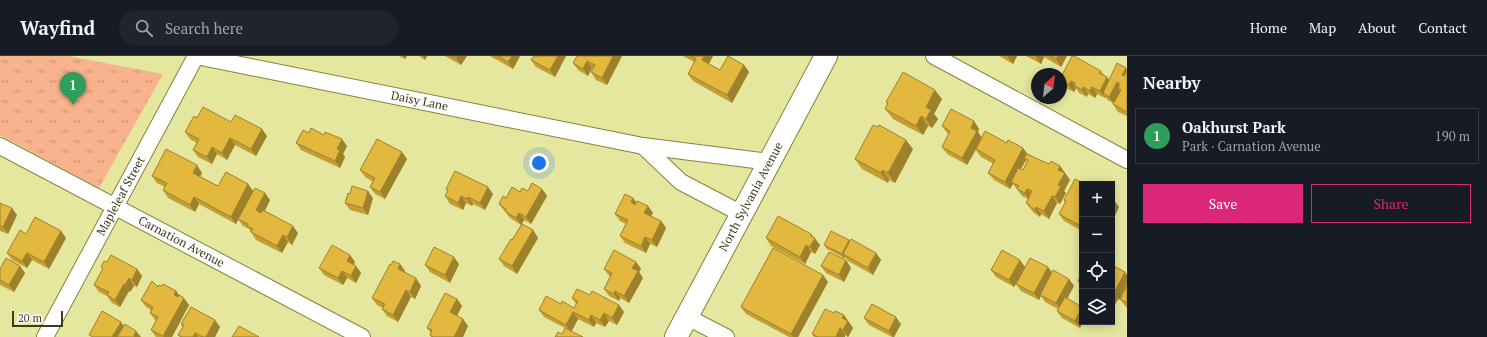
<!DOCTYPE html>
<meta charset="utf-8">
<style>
body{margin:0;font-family:"PT Serif",serif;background:#20242c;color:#f1f3f6}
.controls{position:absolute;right:12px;bottom:12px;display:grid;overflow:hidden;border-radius:0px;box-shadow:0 2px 10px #0003}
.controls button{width:36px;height:36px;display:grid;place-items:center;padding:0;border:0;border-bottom:1px solid #363941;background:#171b24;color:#f1f3f6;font:20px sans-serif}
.compass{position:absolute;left:1031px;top:12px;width:36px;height:36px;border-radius:50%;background:#171b24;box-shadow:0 2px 10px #0003;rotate:28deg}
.scale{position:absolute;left:12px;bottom:10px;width:51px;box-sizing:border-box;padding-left:4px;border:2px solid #3b3b1d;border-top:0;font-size:11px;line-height:14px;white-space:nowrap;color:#3b3b1d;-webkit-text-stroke:3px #fff;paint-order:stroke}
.you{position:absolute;left:539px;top:107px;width:14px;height:14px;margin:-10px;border:3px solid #fff;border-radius:50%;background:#1a73e8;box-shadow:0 0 0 6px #1a73e833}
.badge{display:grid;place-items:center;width:26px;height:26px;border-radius:50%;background:#db2777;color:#fff;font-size:13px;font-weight:700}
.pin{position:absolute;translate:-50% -33px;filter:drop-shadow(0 1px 2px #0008)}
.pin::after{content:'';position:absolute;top:21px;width:14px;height:12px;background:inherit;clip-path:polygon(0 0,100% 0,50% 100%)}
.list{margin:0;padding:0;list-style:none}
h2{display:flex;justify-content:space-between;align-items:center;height:52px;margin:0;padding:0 16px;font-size:17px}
h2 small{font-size:13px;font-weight:400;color:#9ea1a6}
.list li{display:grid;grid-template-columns:26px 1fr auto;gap:12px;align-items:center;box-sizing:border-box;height:56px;margin:0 8px 8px;padding:0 8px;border:1px solid #363941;border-radius:0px}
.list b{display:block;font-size:15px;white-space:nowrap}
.list p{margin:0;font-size:13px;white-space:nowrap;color:#9ea1a6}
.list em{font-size:13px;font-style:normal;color:#9ea1a6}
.actions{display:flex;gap:8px;padding:12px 16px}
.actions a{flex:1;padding:9px 0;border:1px solid #db2777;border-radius:0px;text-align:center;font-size:14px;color:#db2777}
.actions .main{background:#db2777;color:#fff}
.icon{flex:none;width:22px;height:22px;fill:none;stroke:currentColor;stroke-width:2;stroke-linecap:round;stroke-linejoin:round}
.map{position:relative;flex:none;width:1127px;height:281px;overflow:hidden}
header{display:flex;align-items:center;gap:24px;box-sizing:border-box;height:56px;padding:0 20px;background:#171b24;border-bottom:1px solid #363941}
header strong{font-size:19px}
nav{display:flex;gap:22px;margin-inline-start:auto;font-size:14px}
.search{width:280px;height:36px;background:#20242c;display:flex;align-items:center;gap:10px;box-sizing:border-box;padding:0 14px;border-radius:22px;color:#9ea1a6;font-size:15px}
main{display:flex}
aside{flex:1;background:#171b24}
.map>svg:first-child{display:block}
</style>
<header>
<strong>Wayfind</strong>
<div class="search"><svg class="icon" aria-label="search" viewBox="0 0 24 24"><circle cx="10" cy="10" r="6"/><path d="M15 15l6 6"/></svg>Search here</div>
<nav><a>Home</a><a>Map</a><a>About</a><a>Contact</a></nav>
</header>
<main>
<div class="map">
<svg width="1127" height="281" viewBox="0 0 1127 281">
<defs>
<pattern id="park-tufts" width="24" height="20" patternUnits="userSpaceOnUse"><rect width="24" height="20" fill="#f8b28c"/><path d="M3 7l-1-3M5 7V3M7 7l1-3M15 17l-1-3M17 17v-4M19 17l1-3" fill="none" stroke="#ca9272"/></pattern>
</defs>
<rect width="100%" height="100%" fill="#e6e79f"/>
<path fill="url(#park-tufts)" d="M0,0h68l95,18 -64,114 -99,-53z"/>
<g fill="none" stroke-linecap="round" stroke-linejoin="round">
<g stroke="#83833d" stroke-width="18">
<g id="minor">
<path id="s1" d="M196,0l447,90 127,16"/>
<path d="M934,0l193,104"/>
<path id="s2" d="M0,90l362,191"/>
<path d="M643,90l38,36 61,32"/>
<path d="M687,261l39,20"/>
<path id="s3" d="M45,281l151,-281"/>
</g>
</g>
<g stroke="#83833d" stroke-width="24">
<g id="secondary">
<path id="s4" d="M676,281l150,-281"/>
</g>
</g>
<use href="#minor" stroke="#fff" stroke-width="16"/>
<use href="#secondary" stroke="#fff" stroke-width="22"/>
</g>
<path fill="#c29e35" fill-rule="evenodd" d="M399,0h8l-2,3z
M419,0h8l-2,4z
M445,0h22l-6,9z
M490,0h30l-7,13z
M566,0l-11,21 -19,-10 -5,-7z
M577,0h45l-15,29 -11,-5 -5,-8 2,-3 -1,-1 -4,8 -10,-6 -5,-7z
M683,0h30l-4,8 11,6 24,-5 5,7 -17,31 -39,-22 -5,-7 6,-12z
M999,0h18l-4,8z
M1026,0h41l-6,11 -17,-10 -3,7z
M1127,13v47l-9,-4 -5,-8v-1l-5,-3 -3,-3v1l-8,-4 -2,4 -7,-4 -1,3 -8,-4 -3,-5 -2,4 -10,-5 -3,-5v-5l40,-6 3,4 3,2 2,3z
M942,43l-8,15 4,5 -6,9 -4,-2 -5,9 -30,-16 -8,-10 2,-5 -1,-2z
M197,62l34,4 36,14 -11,20 -21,-11 -8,15 -10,-6 -5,10 -14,-7 -5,-7 4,-7 -7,-4 -5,-7z
M974,65l5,8 -1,3 4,6 25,5 16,5 5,7 21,9 11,2 10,14 -6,11 2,2 -6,11 -3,-1 -8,16 -8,-5 -1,3 -6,-4 -8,-10 2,-4 -6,-3 -9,-12 -3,5 -16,-9 -6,-7 6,-9 -13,-7 -5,-7 -9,15 -20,-11 -5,-7 7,-13 -2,-1 -5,-7zM1026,104l1,2 -4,8 -2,-1z
M309,77l38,13 -4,8 2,3 -5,11 -39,-18 -5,-7z
M913,93l-18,34 -6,-3 -1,3 -26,-14 -7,-10z
M402,96l5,7 -22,40 -10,-5 -5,-7 3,-5 -8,-5 -5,-7z
M202,117l-2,4 18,9 30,-2 5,7 12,2 5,7 -5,11 33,22 -6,12 -4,-3 -6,11 -26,-13 -7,-11 -6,-3 -5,-7 -2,5 -37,-20 -4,8 -27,-14 -5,-8 2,-3 -8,-4 -5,-7z
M1082,128v47l-18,-10 -5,-7 6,-12 -1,-2z
M446,133l47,5 -8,16 -12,-6 -1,2 -6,-3 -3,7 -13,-6 -5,-8 3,-5z
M542,133l5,7 -16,28 -7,-4 -2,4 11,6 5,8 -21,36 -13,-8 -5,-7 13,-19 9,-15 -11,-7 -11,-14 7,-6 14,-6z
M350,138l23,4 -5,17 -18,-5 -5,-7z
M633,142l3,4 12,4 5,7 -2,3 10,5 5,7 -9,19 -7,-3 -4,9 -21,-10 -5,-7 6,-12 -6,-3 -5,-7z
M0,147l17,12 -9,19 -8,-3z
M61,175l5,7 -17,31 -17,-9 -5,8 -15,-8 -5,-7z
M814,181l6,8 -5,9 -4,-2 -6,12 -34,-18 -5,-8z
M849,184l1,2 26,11 5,7 -8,15 -25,-14 -3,-4 -1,1 -17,-9 -3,-4z
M350,199l5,7 -2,3 3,1 5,7 -5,10 -9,-5 -4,7 -19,-10 -5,-7z
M846,204l5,8 -7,14 -18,-9 -5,-7z
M107,206l30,7 5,7 -5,11 -3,-1 -4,6 -1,-1 -9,16 -8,-4 -5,-7 -8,-4 -5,-7 9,-16 -2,-2z
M636,206l5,7 -2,3 4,6 -14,25 -9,-5 -1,3 -10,-5 -5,-7 6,-12 -6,-8z
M400,208l5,7 -1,1 17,14 -6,13 -4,-2 -13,25 -11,-6 -5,-7 1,-1 -6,-3 -5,-7 19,-33z
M459,208l-9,19 -20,-11 -5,-7z
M1112,209l15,10v33l-2,-2 -5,-7 6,-13 -7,14 -1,-1 -5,9 -1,-1z
M20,210l5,7 -11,19 -14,-7v-16z
M1025,211h23l4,6 17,6 5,7 -7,13 15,23h1l-3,6 -18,-10 -5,-7 1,-2 -13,-7 -4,-6 -2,4 -18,-9 -5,-7 -2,3 -18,-10 -5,-7z
M1082,217v13l-4,-5z
M823,219l5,7 -30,55h-9l-43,-23 -5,-7z
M161,230l15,5 3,4 10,10 -17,32h-16l-5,-7 5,-9 -1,-1 -5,-7 1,-3 -5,-3 -5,-7z
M590,239l29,10 5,7 -7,13 -8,-4 -4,6 -9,-4 -2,4 -16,-8 -6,12 -7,-3 -21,-11 -5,-7 22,-6 13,4 2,-4 -4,-6z
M457,243l5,7 -5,10 6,3 5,7 -5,11h-32l-1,-2 1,-2 -4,-5z
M844,259l9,13 -5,9 -3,-2v2h-31l-2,-3z
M864,262l37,6 -7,13h-2l-23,-12z
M181,268l39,3 -5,10h-35l-2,-2 5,-8z"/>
<path fill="#9e812b" d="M403,0h4l-2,3z
M423,0h4l-2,4z
M457,0h10l-6,9 -5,-7z
M512,0h8l-7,13 -5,-7z
M558,0h8l-11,21 -5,-7z
M613,0h9l-15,29 -5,-7z
M704,0h9l-6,11 -5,-7z
M1007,0h10l-4,8z
M1036,0h7l1,1 -3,7 -5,-7z
M1058,0h9l-6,11 -5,-8z
M587,5l5,7 -4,8 -5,-7z
M744,9l5,7 -17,31 -5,-8z
M1126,12l1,1v13l-5,-7z
M1107,21l5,7 -9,9 2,4v1l-5,-7z
M1071,25l5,7 -2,4 -5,-7z
M1117,26l5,8h-1l-3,-2 2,4 -6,12 -5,-7z
M1083,31l5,7 -1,3 -5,-7z
M1092,31l5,7 -2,4 -5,-7z
M935,34l7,9 -8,15 4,5 -6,9 -6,-9v-12z
M921,60l7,10 -5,9 -7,-9z
M974,65l5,8 -1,3 4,6 -15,27 -5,-7 9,-30z
M262,73l5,7 -11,20 -5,-7z
M230,82l5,7 -8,15 -5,-7z
M342,83l5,7 -4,8 2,3 -5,11 -5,-7 2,-12z
M906,84l7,9 -18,34 -7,-10z
M212,91l5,7 -5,10 -5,-7z
M1023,92l5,7 -4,3 2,2 -13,23 -2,-1 2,2 -3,5 -5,-7z
M402,96l5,7 -22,40 -5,-7z
M197,109l5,8 -4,7 -5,-7z
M1060,110l10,14 -6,11 2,2 -6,11 -5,-7 3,-12v-15z
M882,114l7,10 -1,3 -7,-10z
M248,128l5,7 -17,33 -5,-7z
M488,131l5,7 -8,16 -5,-7z
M542,133l5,7 -16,28 -5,-7z
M1027,133l5,7 -2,5 -5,-8z
M368,135l5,7 -5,17 -5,-7z
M265,137l5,7 -9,18 -5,-8z
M461,140l5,7 -3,7 -5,-7z
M1052,140l5,7 -8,16 -5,-8z
M194,141l5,7 -4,8 -5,-7z
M468,141l5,7 -1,2 -5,-7z
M633,142l5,7 -2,5 -5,-8z
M1114,144l5,7 -7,15v-17z
M648,150l5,7 -4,7 -5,-7z
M1036,151l5,7 -1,3 -5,-7z
M12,152l5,7 -9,19 -5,-7z
M519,157l5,7 -3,5 -5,-7z
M1082,163v10l-3,-4z
M661,165l5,7 -9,19 -5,-7z
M293,170l5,7 -6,12 -5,-8z
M533,174l5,8 -21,36 -5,-8z
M61,175l5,7 -17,31 -5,-7z
M811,178l9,11 -5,9 -5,-7 1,-11z
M283,179l5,7 -6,11 -5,-7z
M645,181l5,7 -4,9 -5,-7z
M849,184l3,4 -9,10 2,3 -1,1 -2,-4z
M806,189l5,7 -6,12 -5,-7z
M27,197l5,7 -5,8 -5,-7z
M876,197l5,7 -8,15 -5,-7z
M350,199l5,7 -3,6 -5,-7z
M454,201l5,7 -9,19 -5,-8z
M846,204l5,8 -7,14 -5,-7z
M1020,204l5,7 -11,20 -5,-7z
M636,206l5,7 -2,3 4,6 -14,25 -5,-7 8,-28z
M400,208l5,7 -2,5 -5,-7z
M20,210l5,7 -11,19 -5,-7z
M356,210l5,7 -5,10 -5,-7z
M1048,211l5,7 -13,21 1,1 -2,4 -5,-7z
M137,213l5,7 -5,11 -5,-7z
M342,215l5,7 -4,7 -5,-7z
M1125,216l2,3v10h-2l1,1 -7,14 -5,-7z
M823,219l5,7 -30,55h-5l-2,-3z
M129,222l5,8 -4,6 -5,-7z
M416,222l5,8 -6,13 -5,-7z
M1069,223l5,7 -13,24 -5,-7z
M124,228l5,7 -9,16 -5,-7z
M406,234l5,7 -13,25 -5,-7z
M176,235l5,7 -7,-3z
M615,235l5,7 -1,3 -5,-7z
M1113,236l5,7 -5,9 -1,-2v-13z
M184,242l5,7 -17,32h-8l-1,-1z
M457,243l5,7 -7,13 -5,-7z
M619,249l5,7 -7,13 -5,-7z
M1082,252v14h1l-3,6 -5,-7z
M573,256l5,7 -7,13 -5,-7z
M604,257l5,8 -4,6 -5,-7z
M591,259l5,8 -2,4 -5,-7z
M844,259l9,13 -5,9 -5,-7 -1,-12z
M896,261l5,7 -7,13h-1l-4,-6z
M463,263l5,7 -5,11h-9z
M215,264l5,7 -5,10h-9z
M121,266l5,7 -5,8h-9z
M840,272l5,7v2h-9z
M136,275l5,6h-7v-1z
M195,277l3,4h-5z"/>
<path fill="#e2b83e" stroke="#9e812b" d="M452,0h5l-1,2z
M498,0h14l-4,6z
M534,0h24l-8,14 -19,-10z
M577,0h36l-11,22 -11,-6 4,-7 -8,-4 -4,8 -10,-6z
M691,0h13l-2,4 18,10 8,-14 16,9 -17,30 -39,-21 8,-15z
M1050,0h8l-2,3z
M1072,0h2l27,15 -2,2 8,4 -7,14 -8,-4 -2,4 -7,-4 -1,3 -8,-5 1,-2 -4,-2 -2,4 -8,-4v-4z
M1117,7l9,5 -4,7 2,1 3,-5v41l-14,-8 8,-14 -3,-2 2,-4 -3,-2 -8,15 -6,-4z
M903,16l32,18 -9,17 5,3 -5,9 -5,-3 -5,10 -31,-17 3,-6 -2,-1z
M203,51l28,15 4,-7 27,14 -11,20 -21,-11 -8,15 -10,-6 -5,10 -14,-7 6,-11 -14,-7 9,-16 3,2z
M951,53l23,12 -3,7 6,3 -15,27 -20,-11 8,-16 -8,-5z
M873,69l5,2 1,-2 27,15 -18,33 -6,-3 -1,3 -26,-14z
M311,72l13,7 1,-3 17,7 -5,10 3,1 -5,11 -39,-18 7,-13 6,3z
M985,75l22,12 1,-3 15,8 -18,34 -17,-9 7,-13 -19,-11z
M377,83l25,13 -22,40 -10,-5 5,-9 -15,-8z
M166,93l31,16 -4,8 25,13 8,-14 22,12 -17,33 -37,-20 -4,8 -27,-15 4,-7 -15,-7z
M1027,98l22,10 2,-3 9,5 -2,4 7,3 -7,12 3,1 -6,11 -3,-1 -8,15 -8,-4 -1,3 -6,-4 1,-1 -4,-2 6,-12 -5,-2 -2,4 -8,-4 2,-3 -8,-4 7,-14 5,2 5,-10 -4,-2z
M455,115l33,16 -8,16 -12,-6 -1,2 -6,-3 -3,7 -13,-7 3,-6 -2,-1z
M1075,123l10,5h-3v35l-3,6 -20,-11 7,-13 -2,-1z
M532,127l10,6 -16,28 -7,-4 -3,5 -11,-7 1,-2 -7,-5 4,-8 3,2 6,-11 8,5 2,-4 6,3z
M352,130l16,5 -5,17 -18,-5 3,-10 2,1z
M255,132l10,5 -9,17 5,3 2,-3 30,16 -6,11 -4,-2 -6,11 -26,-14 2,-3 -6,-3 1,-2 -10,-5z
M625,138l8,4 -2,4 4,3 2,-4 11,5 -4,7 17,8 -9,19 -7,-3 -4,9 -21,-10 8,-16 -13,-6z
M1112,143l2,1 -2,5z
M0,147l12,5 -9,19 -3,-1z
M778,160l33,18v2l4,2 -5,9 -4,-2 -6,12 -34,-19z
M35,161l26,14 -17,31 -17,-9 -5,8 -15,-8 13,-23 6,4z
M522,168l11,6 -21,36 -13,-7 12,-20 1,1z
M831,175l18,9 -7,14 -18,-9z
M851,183l25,14 -8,15 -25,-14z
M332,189l18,10 -3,6 9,5 -5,10 -9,-5 -4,7 -19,-10z
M434,191l20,10 -9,18 -20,-10z
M773,192l50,27 -32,59 -50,-27z
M614,194l22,12 -4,6 6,3 -14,25 -9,-5 -1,3 -10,-5 8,-16 -8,-4z
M1002,194l18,10 -11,20 -18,-10z
M829,196l17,8 -7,15 -18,-9z
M111,199l26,14 -5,11 -3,-2 -4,7 -1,-1 -9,16 -8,-5 2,-3 -15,-7 9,-17 -2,-1 3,-6 3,1z
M6,202l14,8 -11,19 -9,-5v-11z
M1030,202l18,9 -14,26 -18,-9z
M393,205l7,3 -2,5 18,9 -6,14 -4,-2 -13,25 -11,-6 3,-5 -13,-6 18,-34 1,1z
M1112,209l13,7 -11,21 -1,-1 -1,1z
M1053,214l16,9 -13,24 -16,-8z
M1082,217v10l-4,-2z
M152,225l6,6 1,-2 2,1 2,-2 13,7 -2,4 4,2 1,-2 5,3 -21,38 -12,-6 7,-13 -8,-4 3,-6 -12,-7z
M1127,230v17l-7,-4z
M577,233l13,6 2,-4 27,14 -7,13 -8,-5 -4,7 -9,-5 -2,5 -16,-8 -7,13 -27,-15 7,-14 15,8 1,-3 12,7 4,-7 -6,-3z
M445,237l12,6 -7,13 13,7 -9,18h-21l-3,-2 2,-5 -5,-2z
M1065,241l17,10v1l-7,13 -18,-10z
M872,248l24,13 -7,14 -25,-13z
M191,251l24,13 -9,17h-3l-8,-4 -2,4h-11l-4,-2 6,-10 -3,-1z
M825,253l9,4 1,-2 9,4 -2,3 6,3 -5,9 -3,-2 -4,9h-18l-6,-3z
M102,255l19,11 -9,15h-19l-4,-2z
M125,268l11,7 -2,5 2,1h-19z
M239,270l20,11h-27z
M565,272l18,9h-28l3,-5 4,2z"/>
<g text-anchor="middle" stroke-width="4" stroke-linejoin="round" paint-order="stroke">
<g font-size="12" fill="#3b3b1d" stroke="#fff">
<text dy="4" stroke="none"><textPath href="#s1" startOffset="228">Daisy Lane</textPath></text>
<text dy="4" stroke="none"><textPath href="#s3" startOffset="160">Mapleleaf Street</textPath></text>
<text dy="4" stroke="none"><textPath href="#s4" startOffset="159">North Sylvania Avenue</textPath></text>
<text dy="4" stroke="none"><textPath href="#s2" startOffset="205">Carnation Avenue</textPath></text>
</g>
</g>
</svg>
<div class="controls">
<button>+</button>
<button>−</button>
<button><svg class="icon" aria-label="locate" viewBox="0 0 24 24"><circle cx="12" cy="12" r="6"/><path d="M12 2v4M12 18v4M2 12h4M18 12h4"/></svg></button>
<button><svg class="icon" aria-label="layers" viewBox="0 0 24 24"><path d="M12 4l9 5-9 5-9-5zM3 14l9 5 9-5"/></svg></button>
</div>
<svg class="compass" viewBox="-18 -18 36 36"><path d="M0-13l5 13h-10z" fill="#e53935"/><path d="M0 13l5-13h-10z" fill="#9ea1a6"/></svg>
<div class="scale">20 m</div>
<div class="you"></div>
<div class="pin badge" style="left:73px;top:49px;background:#2e9e5b">1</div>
</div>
<aside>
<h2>Nearby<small></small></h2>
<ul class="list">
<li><span class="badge" style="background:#2e9e5b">1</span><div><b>Oakhurst Park</b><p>Park · Carnation Avenue</p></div><em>190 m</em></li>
</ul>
<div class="actions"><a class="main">Save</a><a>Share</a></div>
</aside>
</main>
